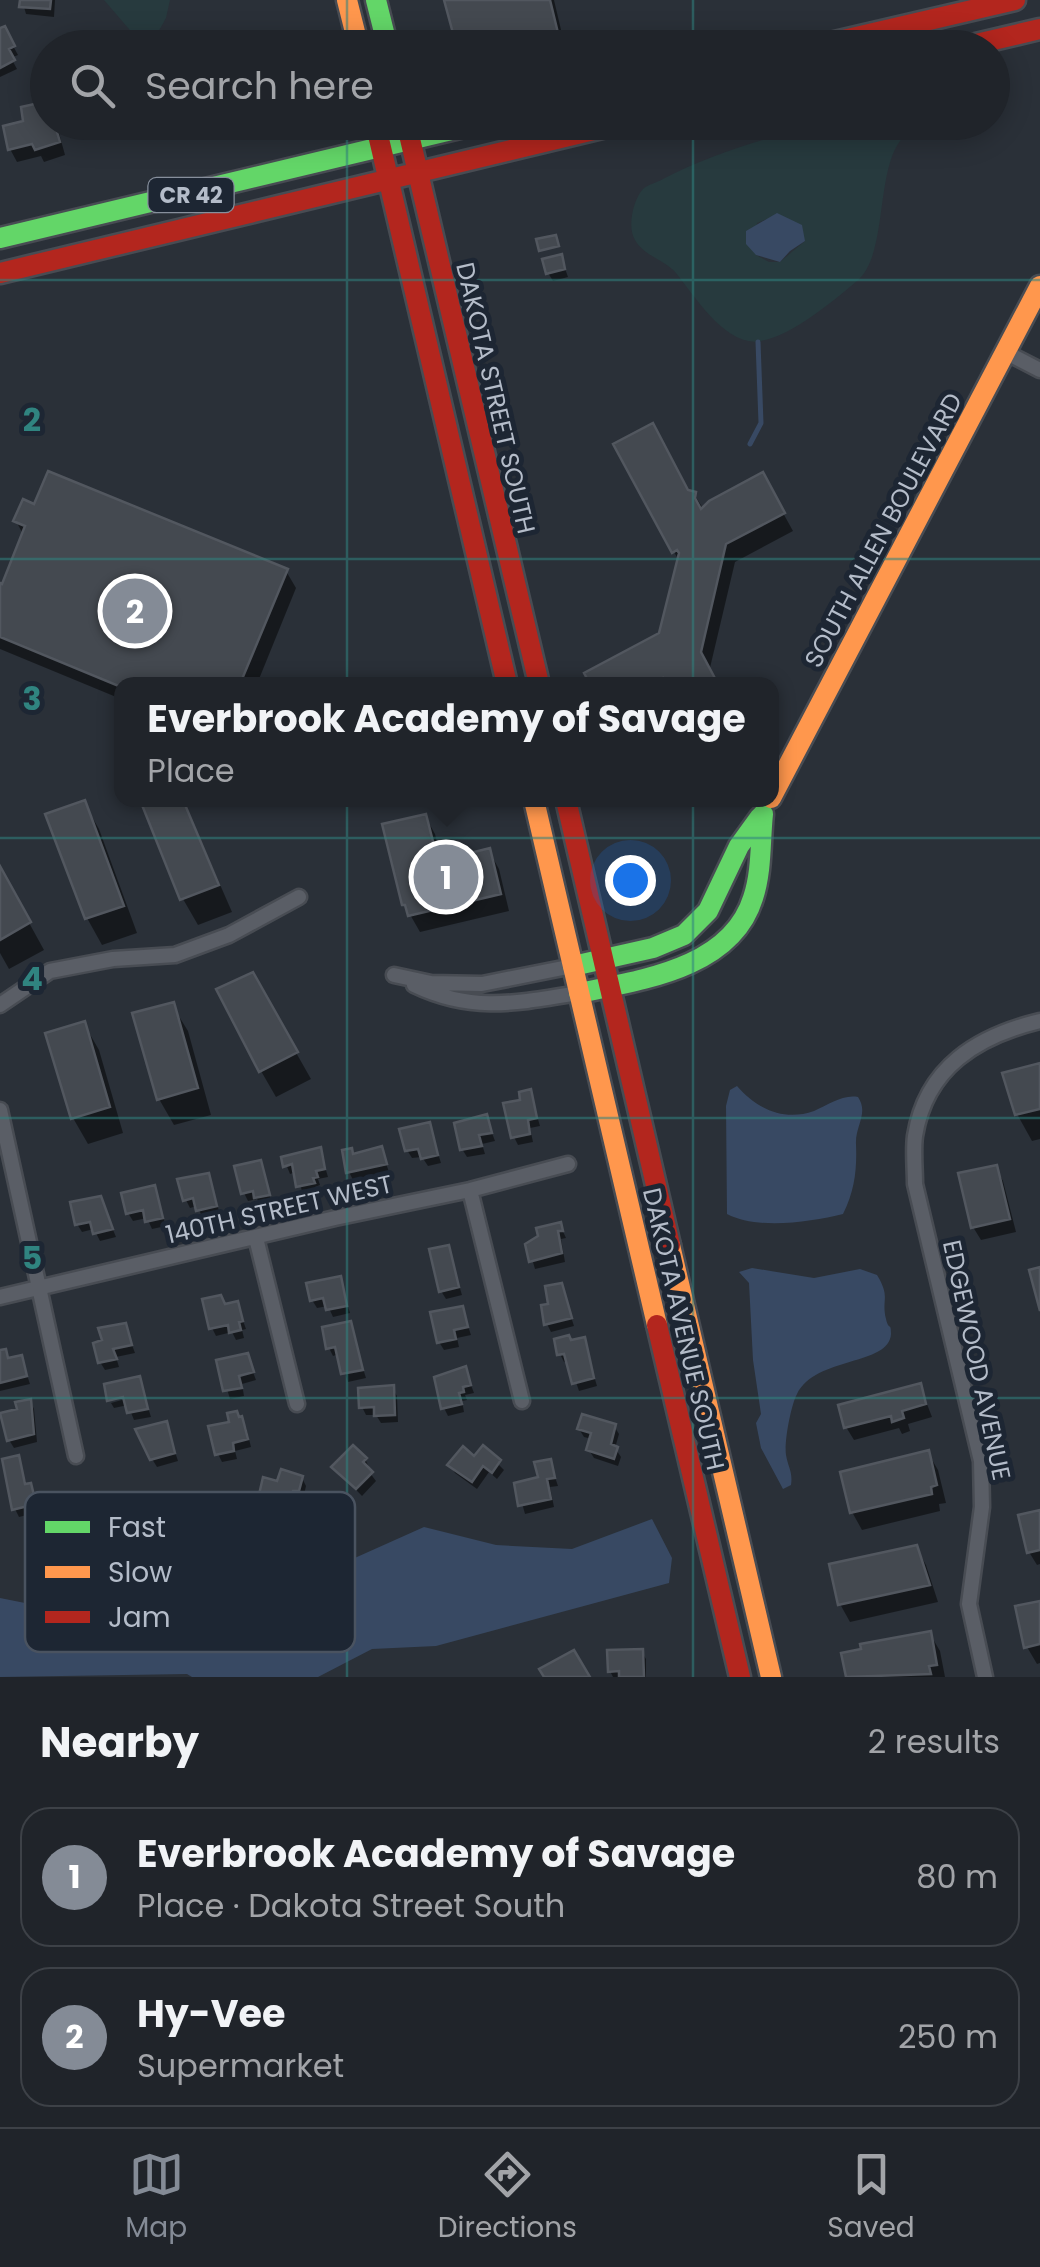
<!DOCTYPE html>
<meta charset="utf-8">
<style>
body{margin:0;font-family:Poppins,sans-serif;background:#282c32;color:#f1f3f6}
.you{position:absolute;left:630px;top:880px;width:35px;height:35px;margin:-25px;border:8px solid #fff;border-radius:50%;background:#1a73e8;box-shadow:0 0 0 15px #1a73e833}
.badge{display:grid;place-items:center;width:65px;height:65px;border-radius:50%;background:#848b96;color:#fff;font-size:32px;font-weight:700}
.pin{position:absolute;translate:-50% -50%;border:5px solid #fff;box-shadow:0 2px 10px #0006}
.popup{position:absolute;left:114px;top:677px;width:665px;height:130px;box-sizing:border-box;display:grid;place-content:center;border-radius:20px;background:#20242a;filter:drop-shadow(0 2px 8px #0005);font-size:32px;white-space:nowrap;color:#a2a4a8}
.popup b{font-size:38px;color:#f1f3f6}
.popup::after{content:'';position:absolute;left:50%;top:100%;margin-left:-20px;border:20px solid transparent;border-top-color:#20242a}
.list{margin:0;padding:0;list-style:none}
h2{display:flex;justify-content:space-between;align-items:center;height:130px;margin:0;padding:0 40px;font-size:42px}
h2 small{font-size:32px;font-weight:400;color:#a2a4a8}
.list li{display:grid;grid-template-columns:65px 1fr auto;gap:30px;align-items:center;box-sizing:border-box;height:140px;margin:0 20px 20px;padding:0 20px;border:2px solid #3d4147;border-radius:30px}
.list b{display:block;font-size:38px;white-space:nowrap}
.list p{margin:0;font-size:32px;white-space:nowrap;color:#a2a4a8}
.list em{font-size:32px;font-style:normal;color:#a2a4a8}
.icon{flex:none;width:55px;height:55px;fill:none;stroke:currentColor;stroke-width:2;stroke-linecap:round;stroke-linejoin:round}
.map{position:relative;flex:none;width:1040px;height:1677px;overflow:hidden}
.search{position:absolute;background:#20242a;box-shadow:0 5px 25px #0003;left:30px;right:30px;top:30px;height:110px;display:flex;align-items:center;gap:25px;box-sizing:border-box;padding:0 35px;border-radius:55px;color:#a2a4a8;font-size:38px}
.sheet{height:450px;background:#20242a}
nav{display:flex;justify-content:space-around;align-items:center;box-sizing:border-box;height:140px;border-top:2px solid #3d4147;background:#20242a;font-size:28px;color:#a2a4a8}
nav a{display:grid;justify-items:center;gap:5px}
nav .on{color:#848b96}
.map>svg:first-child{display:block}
</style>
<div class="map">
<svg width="1040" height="1677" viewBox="0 0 1040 1677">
<rect width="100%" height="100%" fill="#2a3038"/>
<path fill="#273a3e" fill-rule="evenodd" d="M104,0h66l-4,18 -10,18h-21z
M821,123h98c-6,7 -16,13 -21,21 -22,35 -11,112 -41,137 -25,21 -64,54 -96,60 -35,7 -67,-46 -85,-68 -11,-13 -32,-17 -41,-33 -8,-13 -2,-40 8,-51 4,-4 15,-7 20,-10 49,-26 105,-41 158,-56zM767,219l38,22 -25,21h-11l-13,-7 1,-32z"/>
<path fill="#384963" d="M777,213l25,12 3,16 -15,10 -10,11 -24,-7 -10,-11v-13z
M737,1086c19,22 46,36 77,25 14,-6 29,-17 44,-14 11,16 -3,29 -2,47 1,25 -1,46 -13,70 -33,8 -85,16 -116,0l-1,-108 4,-16z
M752,1268l62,10 46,-9 17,6c14,23 4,24 9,44 3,13 5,2 5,15 -2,32 -75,22 -94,60 -6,11 -13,48 -11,61 2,12 7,17 5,30l-8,4 -22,-41 -5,-25 5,-9 -8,-54 -4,-77 -10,-11z
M652,1519l20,39 -3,25 -233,63 -64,3 -54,28h-126l-5,-3 -187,3v-79l25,5 62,-19 81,-20 180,-3 76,-34 72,18 76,4z"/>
<path fill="#0007" d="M22,0h33l-1,17 -28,-3z
M447,0h107l8,34 -53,14z
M4,29l14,26 -7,3 6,11 -17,8v-46z
M564,38l2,10h-37z
M56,122l9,33 -21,7 -3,-6 -24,6 -7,-13 16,-26z
M561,257l7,20 -15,4 -5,-8z
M617,445l70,48 7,1 10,16 58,-35 31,56 -58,31 -26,110 7,12h-123l-5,-10 73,-39 18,-74z
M16,521l270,50 10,17 -39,96h-136v15l-121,-50v-63l4,2 20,-52z
M142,800h41l49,112 -34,13 -15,-26z
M84,803l15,26 38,104 -35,12 -15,-27 -39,-103z
M425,816l10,18 7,29 47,-12 10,18 10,42 -89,21 -16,-28z
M0,870l44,80 -35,19 -9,-16z
M252,975l59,104 -35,18 -15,-26z
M172,1005l16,26 23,84 -37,10 -15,-26z
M84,1024l15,26 24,83 -35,11 -15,-26z
M1040,1066v73l-8,2 -15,-27z
M530,1092l10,34 -10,2 3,14 -15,3 -4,-8 9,-35z
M486,1117l9,24 -13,3 3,10 -18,3 -5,-8z
M429,1125l12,38 -13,3 -6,-9 -10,1 -5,-8z
M381,1149l8,23 -36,8 -4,-8z
M320,1150l8,27 -10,2 2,6 -5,2 2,4 -14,3 -7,-22 -6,2 -6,-15z
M259,1163l13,40 -11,2 -4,-6 -9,2 -4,-8z
M996,1168l7,13 13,51 -35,8 -8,-13z
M208,1176l12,38 -17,4 -6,-12 -7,2 -4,-8z
M153,1187l13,39 -14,3 -5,-11 -14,3 -5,-8z
M100,1198l16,39 -16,4 -6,-12 -12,3 -5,-8z
M560,1225l6,13 -5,1 4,23 -30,7 -7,-24z
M448,1248l14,47 -16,4 -5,-8z
M340,1279l10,34 -17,4 -5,-11 -11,2 -5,-8z
M561,1286l13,40 -23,6 -4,-8z
M237,1304l9,25 -4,1 2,8 -8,2 -4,-8 -16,4 -4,-8 13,-22z
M462,1308l9,27 -14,3 2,9 -15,3 -5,-8z
M349,1324l17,54 -18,4 -9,-28 -6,2 -4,-8z
M125,1326l10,27 -19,4 3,10 -14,3 -5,-8z
M583,1339l14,47 -18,5 -10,-30 -5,1 -4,-8z
M5,1352l4,8 12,-3 9,27 -30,7v-38z
M247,1356l9,24 -14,4 2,12 -14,3 -11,-37z
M465,1369l9,24 -9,2 2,5 -5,1 2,11 -16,4 -4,-8z
M139,1379l12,38 -17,3 -6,-15 -14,3 -3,-5 25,-7z
M920,1386l12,31 -24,7 2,7 -8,3 -3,-6 -45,12 -8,-13z
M392,1388l5,8 1,26 -17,1 -5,-8h-10l-4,-8z
M30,1401l4,8 3,33 -23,6 -5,-8 11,-29z
M239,1419l7,8 5,20 -16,4 2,8 -15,3 -4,-8z
M166,1424l12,37 -21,6 -5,-8z
M614,1426l5,8 -4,14 6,9 -3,9 -24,-8 -5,-8 3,-11 -8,-2 -5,-8z
M483,1449l21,21 -7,9 -8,-7 -12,17 -22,-16 -5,-8 24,-5z
M928,1453l10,17 8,33 -7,1 1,7 -78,19 -10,-18z
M18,1458l9,28h3l5,8 4,18 -20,5 -4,-8z
M365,1459l4,8 -2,2 9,12 -14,15 -28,-29z
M550,1462l8,24 -8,1 4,20 -29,7 -8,-29 24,-6z
M302,1478l4,8 -3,13 -6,-1 -5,16 -27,-7 -5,-8z
M144,1506l5,8 -2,2 13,15 -12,18 -24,-15 -5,-8z
M1040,1512v52l-3,1 -8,-13z
M84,1527l4,9 -3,14 -10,-2 -3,13 -26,-6 -5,-8 16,-13z
M916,1547l10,18 12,37 -88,20 -10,-18z
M1040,1602v61l-3,1 -10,-17z
M930,1634l10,17 5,26h-97l-4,-22z
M641,1651l5,8v18h-33l-3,-6z"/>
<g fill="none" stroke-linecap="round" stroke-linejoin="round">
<path stroke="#384963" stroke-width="5" d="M750,444l11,-21 -3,-81"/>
</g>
<path fill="#444950" stroke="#52575f" stroke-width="2.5" d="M20,0h31l-1,9 -31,-2z
M444,0h106l9,37 -40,11h-62z
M5,26l10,20 -6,3 6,11 -15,8v-40z
M48,101v21h6l6,20 -25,8 -3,-6 -24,6 -5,-24 20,-5 -2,-14z
M556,235l3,11 -20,5 -3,-12z
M562,254l3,15 -19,5 -4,-15z
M653,423l35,67 8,2 -1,6 6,11 8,-8 54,-29 22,41 -59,31 -25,108 17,32h-51l-4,-6 -11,6h-62l-6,-11 75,-40 20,-80 -2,-3 -5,3 -59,-109z
M48,471l240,98 -48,115 -119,3 -121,-50v-54l2,1 23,-58 -12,-5 10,-22 11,5z
M85,800l39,106 -39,13 -40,-105z
M140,800h43l36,85 -39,15z
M426,814l12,47 52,-13 11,46 -93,22 -3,-11h-3l-20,-81z
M0,866l31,56 -31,18z
M253,972l45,80 -39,20 -43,-83z
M174,1002l24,86 -41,12 -25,-87z
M85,1021l25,86 -39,12 -26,-86z
M1040,1063v46l-25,6 -13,-42z
M531,1089l6,29 -9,2 2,14 -19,4 -8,-35 17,-3 -1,-8z
M487,1114l5,19 -13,2 3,11 -22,4 -6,-27z
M430,1122l8,33 -17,4 -3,-10 -13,2 -6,-22z
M382,1146l5,18 -41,9 -4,-23 10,-2 1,6z
M321,1147l4,22 -9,2 2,6 -5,1 2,5 -19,4 -4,-23 -9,3 -2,-10z
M261,1160l9,35 -16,3 -1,-7 -12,3 -7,-28z
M997,1165l13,54 -39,9 -13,-55z
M209,1173l8,33 -21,5 -3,-13 -10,3 -6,-22z
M155,1185l8,33 -18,4 -2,-12 -17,4 -5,-21z
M101,1196l12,33 -20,5 -3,-12 -15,3 -5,-23z
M561,1222l2,9h-5l4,22 -33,9 -4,-18 13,-8 -2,-8z
M449,1245l10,42 -20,5 -10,-43z
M1040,1267v44l-11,-41z
M341,1276l6,30 -21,4 -3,-12 -13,3 -4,-18z
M562,1283l10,35 -28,7 -3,-20 7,-1 -3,-18z
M221,1295l4,9 13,-3 5,20 -4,1 2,8 -12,3 -1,-8 -19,4 -7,-30z
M463,1306l5,21 -14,3 2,9 -19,4 -7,-31z
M351,1321l12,49 -22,4 -6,-27 -9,2 -4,-22z
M126,1323l6,22 -19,4 4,10 -19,4 -5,-20 9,-3 -4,-12z
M569,1335l2,5 14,-3 9,41 -22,6 -8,-30 -7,1 -3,-16z
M6,1349l2,9 14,-3 5,21 -27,7v-33z
M248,1353l6,19 -15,4 3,12 -19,3 -7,-31z
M466,1366l5,19 -8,2 1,5 -5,1 3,11 -21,5 -7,-32z
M140,1376l8,33 -21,4 -4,-16 -16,4 -3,-17z
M921,1383l5,21 -24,7 2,7 -12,4 -1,-6 -47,12 -6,-23z
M394,1385l1,30 -21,1v-9l-15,1 -1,-20z
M31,1399l3,35 -27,7 -7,-28 17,-4 -2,-7z
M237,1411l2,6 3,-1 6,23 -15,4 1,8 -19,4 -7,-29 21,-4 -2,-9z
M582,1414l34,10 -5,20 7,3 -4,12 -28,-9 5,-17 -14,-4z
M167,1421l8,32 -25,7 -15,-31z
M353,1445l14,13 -4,4 10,10 -17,17 -25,-22z
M483,1445l18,15 -9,13 -9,-7 -11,16 -25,-17 16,-19 11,10z
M929,1450l8,35 -6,2 1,7 -82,19 -10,-41z
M19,1455l6,29 6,-1 5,21 -24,6 -10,-51z
M551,1459l4,19 -8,1 4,20 -33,7 -4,-23 24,-6 -4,-15z
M281,1469l22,7 -4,15h-6l-6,16 -29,-8 5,-22 14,4z
M135,1497l11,8 -4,4 15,13 -14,21 -27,-17z
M1040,1510v40l-13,3 -9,-38z
M58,1518l27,7 -4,18 -10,-2 -3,13 -30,-7 6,-18 11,2z
M917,1545l13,40 -92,20 -9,-41z
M1040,1601v43l-16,4 -9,-42z
M931,1631l6,34 -8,1 2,8 -85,3 -5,-24 20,-4 -1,-5z
M643,1649l1,28h-25v-6l-11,1 -1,-22z
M574,1650l16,27h-46l-5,-8z"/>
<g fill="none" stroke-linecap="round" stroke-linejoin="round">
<g stroke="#484c53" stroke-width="19">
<path id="street" d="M1005,352l35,18
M394,975l37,8 51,1 91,-18
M414,985c58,28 103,18 165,8
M0,1005l50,-34 63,-12 62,-4 54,-20 70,-38
M0,1110l76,346
M470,1190l52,211
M256,1238l41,166
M0,1297l335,-79 135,-28 98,-26
M985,1677l-16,-73 13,-97 -1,-46 -66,-277c0,-15 -2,-33 0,-48 11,-69 63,-100 125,-115"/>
</g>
<g stroke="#484c53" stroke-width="25">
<path id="fast" d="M376,0l12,48
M0,238l485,-116
M573,966l80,-18 31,-13 24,-24 31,-65 21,-29
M579,993c61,-13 152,-24 174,-95 9,-27 7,-56 10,-84"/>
</g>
<g stroke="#484c53" stroke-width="25">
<path id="slow" d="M347,0l12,48
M771,798l269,-512
M534,800l123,525
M670,1245l101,432"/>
</g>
<g stroke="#484c53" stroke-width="25">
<path id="jam" d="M809,48l206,-48
M959,48l81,-19
M375,122l132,562
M406,122l133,562
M0,273l627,-151
M566,800l104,445
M657,1325l83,352"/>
</g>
<use href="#street" stroke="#5a5e66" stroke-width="14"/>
<use href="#fast" stroke="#63d668" stroke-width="20"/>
<use href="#slow" stroke="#ff974d" stroke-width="20"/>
<use href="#jam" stroke="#b3261e" stroke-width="20"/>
</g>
<path fill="none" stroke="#308480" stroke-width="2.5" stroke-opacity="0.55" d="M347,0v48M693,0v48M347,122v1555M693,122v1555M0,280h1040M0,559h1040M0,838h1040M0,1118h1040M0,1398h1040"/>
<g text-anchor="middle" stroke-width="10" stroke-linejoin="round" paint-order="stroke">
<rect fill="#1d2633" stroke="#878f9c" stroke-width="2.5" x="148.5" y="178" width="85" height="34" rx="8"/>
<g font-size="22" font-weight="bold" fill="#b4bcc9">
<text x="191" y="203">CR 42</text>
</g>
<g font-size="25" fill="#b4bcc9" stroke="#1d2633">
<text transform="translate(496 398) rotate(77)" y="9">DAKOTA STREET SOUTH</text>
<text transform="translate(883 530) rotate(-62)" y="9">SOUTH ALLEN BOULEVARD</text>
<text transform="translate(279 1209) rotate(-13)" y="9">140TH STREET WEST</text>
<text transform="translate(684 1329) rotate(77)" y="9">DAKOTA AVENUE SOUTH</text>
<text transform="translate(977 1360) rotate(78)" y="9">EDGEWOOD AVENUE</text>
</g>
</g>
<rect x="25" y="1492" width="330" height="160" rx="15" fill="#1d2633" stroke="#4a5360" stroke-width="2.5"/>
<rect x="45" y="1521" width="45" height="12" fill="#63d668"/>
<rect x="45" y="1566" width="45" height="12" fill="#ff974d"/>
<rect x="45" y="1611" width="45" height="12" fill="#b3261e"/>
<g font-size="28" fill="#b4bcc9">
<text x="108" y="1537">Fast</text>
<text x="108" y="1582">Slow</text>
<text x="108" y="1627">Jam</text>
</g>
<g font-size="32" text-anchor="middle" font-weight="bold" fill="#308480" stroke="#1d2633" stroke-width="10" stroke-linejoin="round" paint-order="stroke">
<text x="32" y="431">2</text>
<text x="32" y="710">3</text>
<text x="32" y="990">4</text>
<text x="32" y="1269">5</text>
</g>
</svg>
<div class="you"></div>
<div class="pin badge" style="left:446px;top:877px">1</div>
<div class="popup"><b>Everbrook Academy of Savage</b>Place</div>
<div class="pin badge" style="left:135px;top:611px">2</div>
<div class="search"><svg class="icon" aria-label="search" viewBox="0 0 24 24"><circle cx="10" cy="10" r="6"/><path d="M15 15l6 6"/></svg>Search here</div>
</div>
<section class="sheet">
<h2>Nearby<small>2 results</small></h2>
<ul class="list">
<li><span class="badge">1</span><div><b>Everbrook Academy of Savage</b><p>Place · Dakota Street South</p></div><em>80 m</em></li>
<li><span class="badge">2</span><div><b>Hy-Vee</b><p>Supermarket</p></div><em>250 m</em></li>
</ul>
</section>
<nav>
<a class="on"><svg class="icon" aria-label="map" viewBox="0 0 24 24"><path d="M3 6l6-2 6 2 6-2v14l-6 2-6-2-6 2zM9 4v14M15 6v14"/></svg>Map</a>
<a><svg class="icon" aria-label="directions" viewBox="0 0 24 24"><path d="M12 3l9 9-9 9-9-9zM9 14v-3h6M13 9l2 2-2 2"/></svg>Directions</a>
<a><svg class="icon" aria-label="saved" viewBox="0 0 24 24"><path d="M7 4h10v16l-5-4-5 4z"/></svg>Saved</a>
</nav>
